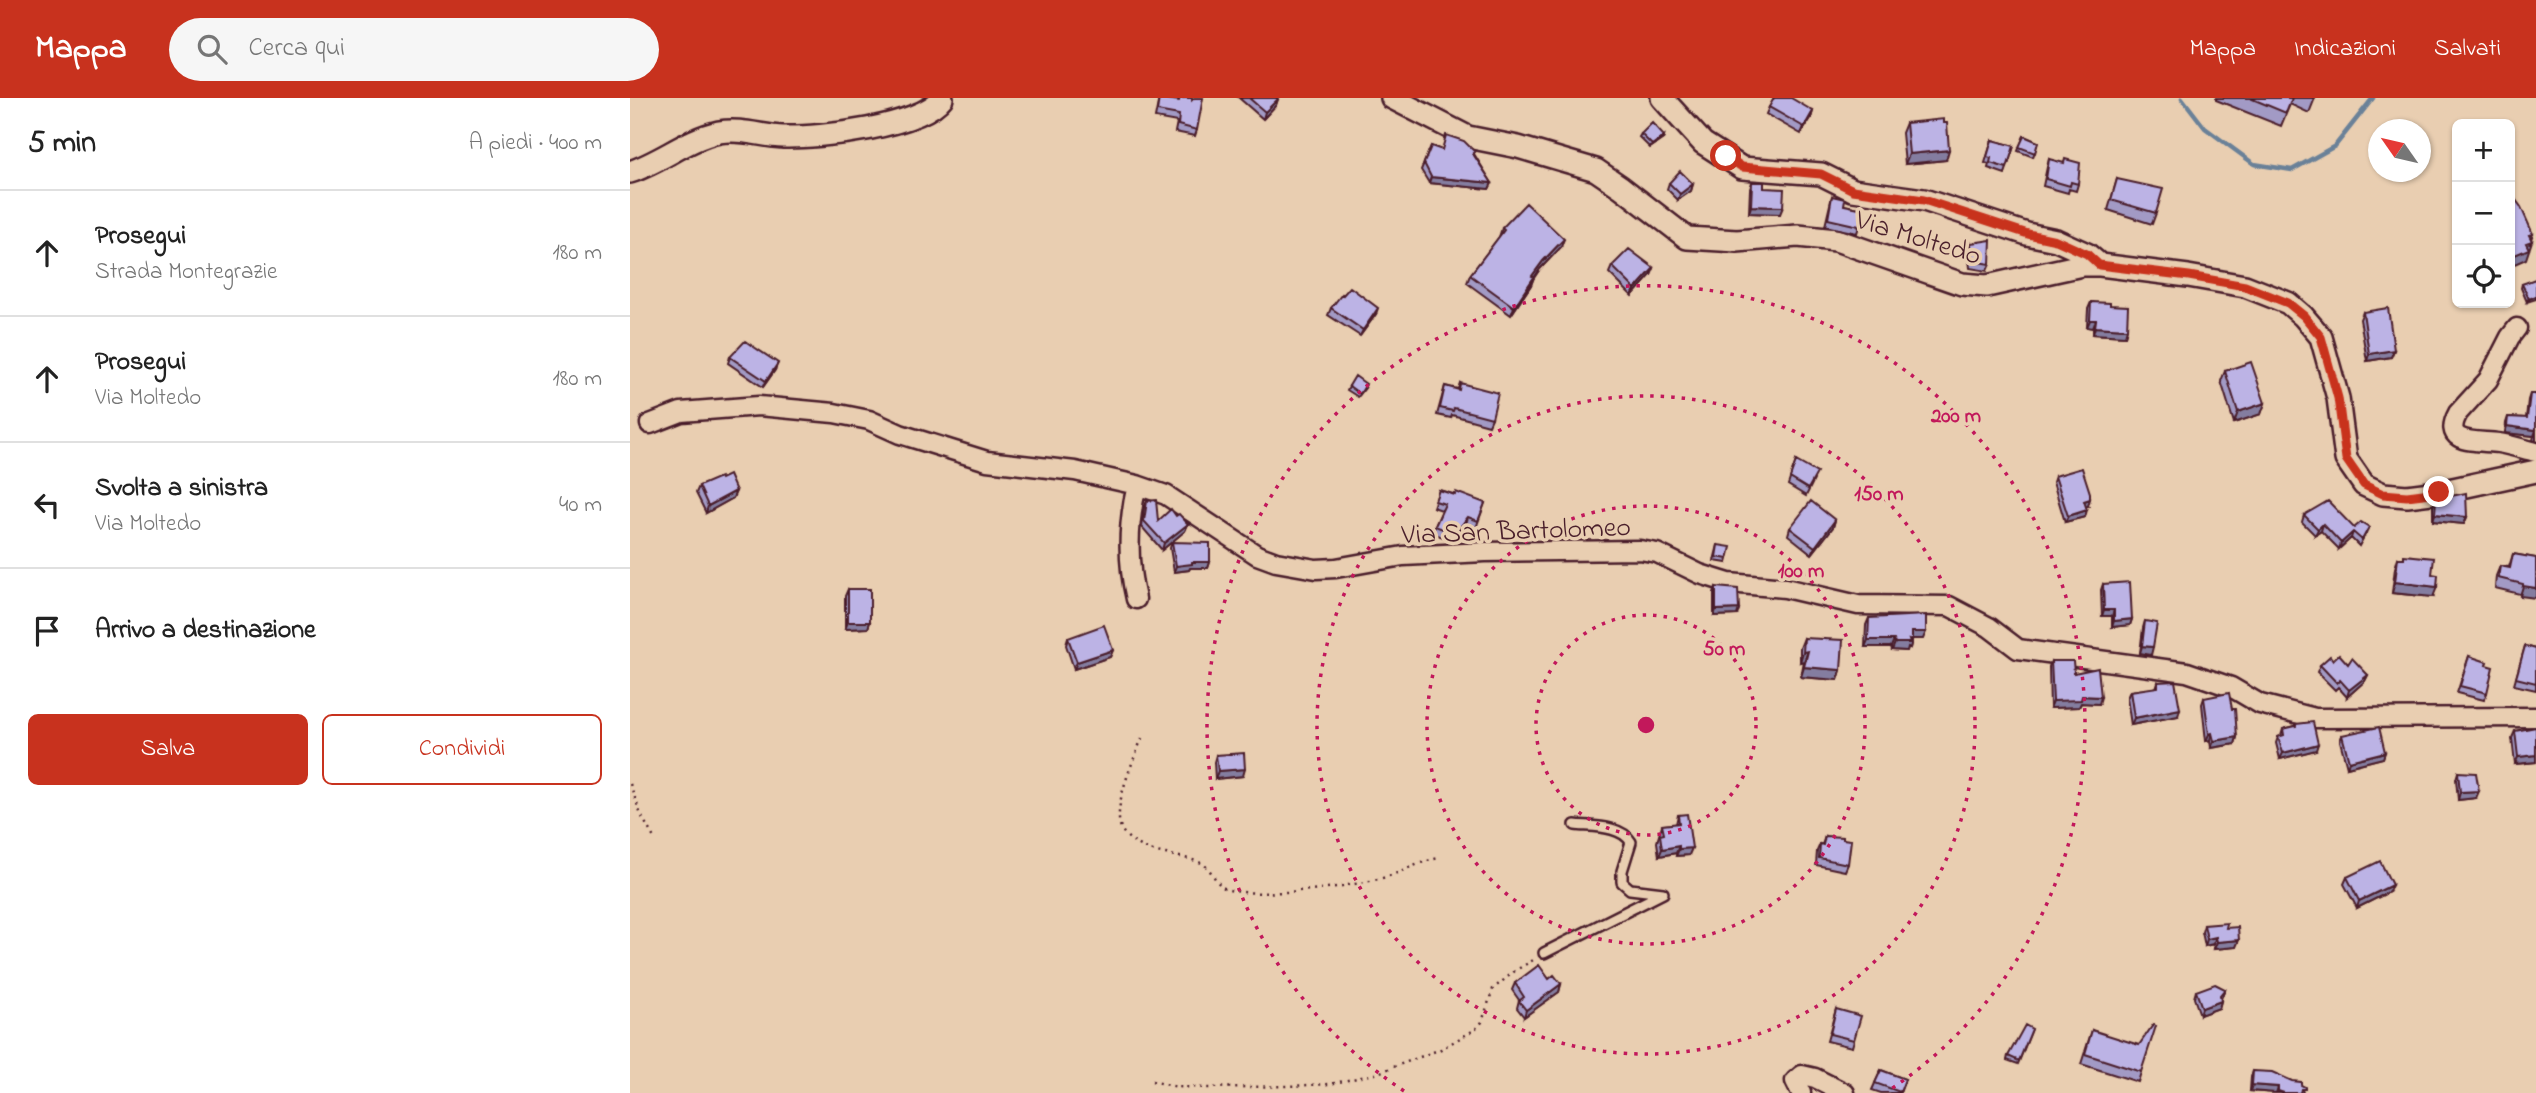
<!DOCTYPE html>
<html lang="it">
<meta charset="utf-8">
<style>
body{margin:0;font-family:"Indie Flower",sans-serif;background:#f6f6f6;color:#222}
.controls{position:absolute;right:21px;top:21px;display:grid;overflow:hidden;border-radius:10px;box-shadow:0 2px 5px #0004}
.controls button{width:63px;height:63px;display:grid;place-items:center;padding:0;border:0;border-bottom:2px solid #e0e0e0;background:#fff;color:#222;font:35px sans-serif}
.compass{position:absolute;left:1738px;top:21px;width:63px;height:63px;border-radius:50%;background:#fff;box-shadow:0 2px 5px #0004;rotate:304deg}
.stop{position:absolute;width:21px;height:21px;margin:-16px;border:5px solid #c8321e;border-radius:50%;background:#fff}
.stop.end{background:#c8321e;border-color:#fff;box-shadow:0 2px 7px #0008}
.list{margin:0;padding:0;list-style:none}
h2{display:flex;justify-content:space-between;align-items:center;height:91px;margin:0;padding:0 28px;font-size:30px}
h2 small{font-size:23px;font-weight:400;color:#767676}
.list li{display:grid;grid-template-columns:46px 1fr auto;gap:21px;align-items:center;box-sizing:border-box;height:126px;padding:0 28px;border-top:2px solid #e0e0e0}
.list b{display:block;font-size:26px;white-space:nowrap}
.list p{margin:0;font-size:23px;white-space:nowrap;color:#767676}
.list em{font-size:23px;font-style:normal;color:#767676}
.actions{display:flex;gap:14px;padding:21px 28px}
.actions a{flex:1;padding:16px 0;border:2px solid #c8321e;border-radius:10px;text-align:center;font-size:24px;color:#c8321e}
.actions .main{background:#c8321e;color:#fff}
.icon{flex:none;width:38px;height:38px;fill:none;stroke:currentColor;stroke-width:2;stroke-linecap:round;stroke-linejoin:round}
.map{position:relative;flex:none;width:1906px;height:995px;overflow:hidden}
header{display:flex;align-items:center;gap:42px;box-sizing:border-box;height:98px;padding:0 35px;background:#c8321e;color:#fff}
header strong{font-size:33px}
nav{display:flex;gap:38px;margin-inline-start:auto;font-size:24px}
.search{width:490px;height:63px;background:#f6f6f6;display:flex;align-items:center;gap:18px;box-sizing:border-box;padding:0 24px;border-radius:38px;color:#767676;font-size:26px}
main{display:flex}
aside{flex:1;background:#fff}
.map>svg:first-child{display:block}
</style>
<header>
<strong>Mappa</strong>
<div class="search"><svg class="icon" aria-label="search" viewBox="0 0 24 24"><circle cx="10" cy="10" r="6"/><path d="M15 15l6 6"/></svg>Cerca qui</div>
<nav><a>Mappa</a><a>Indicazioni</a><a>Salvati</a></nav>
</header>
<main>
<aside>
<h2>5 min<small>A piedi · 400 m</small></h2>
<ul class="list">
<li><svg class="icon" aria-label="ahead" viewBox="0 0 24 24"><path d="M12 20V5M6 11l6-6 6 6"/></svg><div><b>Prosegui</b><p>Strada Montegrazie</p></div><em>180 m</em></li>
<li><svg class="icon" aria-label="ahead" viewBox="0 0 24 24"><path d="M12 20V5M6 11l6-6 6 6"/></svg><div><b>Prosegui</b><p>Via Moltedo</p></div><em>180 m</em></li>
<li><svg class="icon" aria-label="left" viewBox="0 0 24 24"><path d="M17 20v-9H6M10 6l-5 5 5 5"/></svg><div><b>Svolta a sinistra</b><p>Via Moltedo</p></div><em>40 m</em></li>
<li><svg class="icon" aria-label="arrive" viewBox="0 0 24 24"><path d="M6 21V4h12l-3 4 3 4H6"/></svg><div><b>Arrivo a destinazione</b></div></li>
</ul>
<div class="actions"><a class="main">Salva</a><a>Condividi</a></div>
</aside>
<div class="map">
<svg width="1906" height="995" viewBox="0 0 1906 995">
<rect width="100%" height="100%" fill="#e9ceb1"/>
<filter id="ink" filterUnits="userSpaceOnUse"><feTurbulence type="fractalNoise" baseFrequency=".0143" numOctaves="2"/><feDisplacementMap in="SourceGraphic" scale="14" xChannelSelector="R" yChannelSelector="G"/><feConvolveMatrix kernelMatrix="1 2 1 2 8 2 1 2 1" color-interpolation-filters="sRGB"/></filter>
<g filter="url(#ink)">
<g fill="none" stroke-linecap="round" stroke-linejoin="round">
<path stroke="#6a8198" stroke-width="4.5" d="M1552,0l23,30 49,36 38,6 43,-24 38,-48"/>
<g stroke="#4a1f2b" stroke-width="14">
<path id="service" d="M914,855l119,-60 -33,-4 -8,-7v-11l9,-29c-10,-17 -38,-15 -56,-17"/>
</g>
<g stroke="#4a1f2b" stroke-width="23">
<path id="minor" d="M1887,230l-7,9 -22,43 -30,33c-18,33 21,27 40,30 13,2 25,6 38,9
M20,326l31,-12 78,-6 75,7 35,7 31,14 87,27 88,10 62,14 29,10 91,60 19,7 40,7 20,-1 67,-12 82,-4 155,-2 17,3 43,21 29,9 56,5 73,17 91,1 40,21 29,22 169,23 44,15 29,17 55,14 221,-1
M506,501c-9,-37 -8,-77 1,-114
M1171,995l-6,-12 7,-6 13,3 30,15"/>
</g>
<g stroke="#4a1f2b" stroke-width="26">
<path id="tertiary" d="M762,0l76,39 50,10 78,23 25,17 66,51 50,3 61,-5 38,4 126,44 25,2 95,-21h18l88,11 57,10 43,17 15,13 18,21 17,61 8,61 18,26 19,9 24,2 32,-4 97,-21
M1032,0l41,45 39,25 79,6 32,16 71,10 103,34 29,6 31,14 13,11
M0,74c31,-10 57,-33 89,-40 21,-4 43,4 64,5 37,1 137,-10 159,-39"/>
</g>
<path stroke="#4a1f2b" stroke-width="2.5" stroke-dasharray="2 5" stroke-linecap="butt" d="M512,640c-8,21 -28,65 -22,87 3,12 16,19 27,24 17,6 35,7 52,13 14,5 15,24 30,28 33,8 127,-3 160,-14 17,-6 30,-14 50,-18
M0,686l11,31 14,25
M522,983l25,6 31,1 80,-2 42,-2 45,-10 66,-25 33,-19 8,-8 11,-33 23,-19 19,-11"/>
<use href="#service" stroke="#e9ceb1" stroke-width="9"/>
<use href="#minor" stroke="#e9ceb1" stroke-width="18"/>
<use href="#tertiary" stroke="#e9ceb1" stroke-width="21"/>
</g>
<path fill="#a29ac5" stroke="#4a1f2b" stroke-width="2" d="M529,0l19,3 1,-3h13l5,32 -2,6 -20,-4 2,-10 -22,-4z
M609,0h38l1,1 -2,6 -13,14z
M1586,0h99l-6,15 -19,-9 -9,22 -65,-26z
M1139,9l44,4 -2,7 -10,16 -35,-20z
M1276,25l40,37 -41,4 -3,-31z
M1011,36l22,5 -13,9 -11,-11z
M1394,38l14,6 -5,15 -15,-6z
M1362,42l22,6 -9,28 -17,-6 1,-4 -4,-1z
M801,48l10,4 33,4 18,29 -3,6 -60,-6 -8,-13z
M1419,61l29,25 -2,7 -7,-2 -1,4 -25,-7 4,-19z
M1487,81l39,34 -4,11 -44,-14z
M1122,84l12,6 16,26 -31,-1 1,-24z
M1039,85l24,1 -2,7 -13,9 -11,-11z
M1202,98l12,9 20,4 -7,24 -32,-7z
M872,130l59,19 -21,22 -6,8 -3,8 -20,30 -44,-32 3,-8 29,-38z
M1341,145l19,21 -3,7 -17,-3 -2,-18z
M982,168l42,2 -3,7 -19,21 -23,-23z
M1906,184l-9,20 -6,-14 1,-4z
M1461,204l19,3 17,24 -2,7 -32,-2v-6l-6,-1 1,-18z
M701,210l45,6 -16,22 -32,-21z
M1733,214l31,38 -3,7 -24,4 -7,-42z
M100,259l45,13 -12,17 -35,-24z
M1595,273l40,32 -4,11 -27,9 -13,-42z
M830,285l32,35 -3,7 -37,-10 -1,3 -14,-3 8,-29 13,3z
M719,288l16,2 -7,9 -11,-7z
M1900,296h6v47l-3,-1 1,-4 -29,-3 1,-10 2,-6 18,1 2,-18z
M1166,363l18,19 -8,16 -18,-11z
M1425,378l33,30h-2l-1,11 -20,5 -12,-40z
M91,381l15,12 -3,7 -27,15 -10,-20 3,-7z
M809,392l46,13 -9,25 -10,-4 -8,10 -4,-2 -3,8 -19,-7 10,-23 -9,-3z
M1806,401l31,18 -3,7 -31,-3v-15z
M517,403l11,20 30,3 -3,7 -23,19 -20,-23 2,-19z
M1674,417l50,13 12,5 -7,13 -8,-8 -12,11 -18,-18 -6,4 -13,-13z
M1205,422l-2,7 -21,27 -24,-19 2,-7z
M542,444l38,20 -2,6h-18l-1,2 -15,2 -4,-24z
M1088,447l10,14 -1,4 -13,-2z
M1883,456l23,4 -16,38v-2l-25,-6 1,-12 4,-10 9,1z
M1768,460l35,39 -41,-4 3,-25z
M1473,486l29,35 -2,6 -18,2v-11h-10l-1,-26z
M1086,489l23,22 -2,6 -23,1v-23z
M218,491l22,33 -2,6 -23,1v-33z
M1239,520l54,21h-11l-2,9 -2,-1 -1,4 -15,-1 -1,-3h-26l1,-22z
M1515,523l6,34 -11,-2 3,-25z
M438,540l45,12 -3,7 -36,12 -8,-24z
M1174,540l37,32 -3,10 -37,-3 3,-16 -4,1v-14z
M1895,548l11,3v41l-22,-5z
M1839,558l17,9 1,28 -3,7 -27,-7z
M1703,562l15,4 20,11 -3,6 -18,16 -9,-10 -3,3 -18,-18 3,-7z
M1421,563l23,12 25,31 -18,-1 -2,4 -29,1 -1,-41z
M1528,584l20,34 -47,9 -4,-27 3,-7 26,-3z
M1574,600l33,39 -2,7 -24,4 -1,-8 -4,1 -4,-37z
M1666,626l20,26 -36,9 -4,-16 2,-6 3,-1 2,-7 12,-3z
M1906,629v35l-21,2 -3,-26 3,-7z
M1712,637l43,17 -2,6 -36,9 -7,-26z
M586,657l27,21 -28,3 -1,-17z
M1828,674l18,26 -18,2 -2,-21z
M1048,717l11,40 -13,1v-3l-17,3 -2,-14 5,-17 14,-1z
M1195,738l23,28 -3,7 -29,-6 1,-14 3,-7 2,1z
M1717,779l42,15 -32,16 -13,-24z
M1574,827l22,3 10,19 -22,2 -1,-5 -8,2 -3,-14z
M919,881l12,5 -2,8 -35,25 -7,-9 2,-8 -7,-10 3,-7z
M1595,891l-4,10v2l-2,7 -19,7 -6,-17 2,-7z
M1206,911l18,31 -2,7 -25,-6z
M1402,931l-14,35 -11,-4 1,-4z
M1462,932l49,42 -3,10 -57,-18z
M1251,972l24,9 -5,14h-19l-9,-3z
M1623,973l48,14 2,8h-27l-26,-2 1,-14z"/>
<path fill="#847da0" stroke="#4a1f2b" stroke-width="2" d="M648,1l-2,6 -13,14 2,-7z
M1183,13l-2,7 -10,16 3,-7z
M1034,38l-1,3 -13,9 2,-3z
M1319,52l-3,10 -41,4 4,-10z
M801,79l61,6 -3,6 -60,-6z
M1063,86l-2,7 -13,9 2,-6z
M1121,108l32,1 -3,7 -31,-1z
M1903,136l-3,8 2,-1 -6,18 -16,7v-9l19,-22z
M934,141l-3,8 -21,22 -10,15 2,-8 11,-15z
M1024,170l-3,7 -19,21 3,-7z
M904,179l-3,8 -20,30 3,-8z
M1906,198v3l-9,3 2,-3z
M748,210l-2,6 -16,22 3,-6z
M1460,222h6l-3,8 -6,-1z
M1465,229l32,2 -2,7 -32,-2z
M1764,252l-3,7 -24,4 2,-7z
M148,265l-3,7 -12,17 3,-6z
M1635,305l-4,11 -27,9 4,-11z
M1877,328l29,4 -2,6 -29,-3z
M106,393l-3,7 -27,15 2,-7z
M1460,401l-2,7 -7,2 3,-7z
M1457,412l-2,7 -20,5 3,-6z
M1805,416l32,3 -3,7 -31,-3z
M838,419l-2,7 -8,10 2,-7z
M1205,422l-2,7 -21,27 3,-7z
M558,426l-3,7 -23,19 2,-7z
M1693,426l-2,7 -6,4 3,-6z
M1723,434l-2,6 -12,11 2,-6z
M562,464h18l-2,6h-18l-1,2 -15,2 2,-6z
M1765,484l42,5 -4,10 -41,-4z
M1893,488l13,2v10l-16,-2z
M1109,511l-2,6 -23,1 2,-6z
M1474,512h10l-2,6h-10z
M1502,521l-2,6 -18,2 2,-6z
M218,524h22l-2,6 -23,1z
M1282,534h14l-3,7h-13z
M1238,542h26l-3,7h-26z
M1279,542l3,1 -2,7 -2,-1 -1,4 -15,-1 3,-7z
M1512,548l11,1 -2,8 -11,-2z
M483,552l-3,7 -36,12 3,-7z
M1178,553l-4,10 -4,1 3,-10z
M1174,569l37,3 -3,10 -37,-3z
M1738,577l-3,6 -18,16 2,-7z
M1452,598l19,1 -2,7 -18,-1 -2,4 -29,1 3,-7z
M1550,611l-2,7 -47,9 3,-7z
M1582,635l-2,7 -4,1 3,-7z
M1607,639l-2,7 -24,4 3,-7z
M1688,646l-2,6 -36,9 3,-6z
M1755,654l-2,6 -36,9 2,-6z
M1906,657v7l-21,2 3,-7z
M615,671l-2,7 -28,3 3,-8z
M1849,693l-3,7 -18,2 2,-8z
M1049,748l-3,7 -17,3 3,-7z
M1062,750l-3,7 -13,1 3,-7z
M1762,787l-3,7 -32,16 2,-7z
M1586,839l-3,7 -8,2 2,-7z
M1609,842l-3,7 -22,2 3,-7z
M931,886l-2,8 -35,25 2,-7z
M1591,903l-2,7 -19,7 2,-7z
M1622,987l26,2 -2,6 -26,-2z"/>
<path fill="#bcb3e5" stroke="#4a1f2b" stroke-width="2" d="M529,0l20,3 1,-3h12v2l2,-2h9l-6,32 -19,-5 1,-10 -22,-4z
M619,0h28l1,1 -13,13z
M1144,0h17l22,13 -9,16 -35,-20z
M1620,0h42l-6,15z
M1314,21v4h3l2,27 -40,4 -3,-31z
M1022,25l12,13 -12,9 -11,-11z
M816,37l18,6 11,11 -2,2 19,29 -61,-6 -7,-14 7,-17 11,4z
M1394,38l14,6 -3,11 -16,-6z
M1362,42l22,6 -7,22 -17,-5 1,-5 -4,-1z
M1419,61l15,4 1,-4 15,4 -2,21 -7,-2 -1,4 -24,-7z
M1050,73l13,13 -13,10 -11,-11z
M1487,81l46,10 -7,24 -45,-13z
M1122,84h12v6l20,1 -1,18 -32,-1z
M1202,98l13,3 -1,6 20,4 -5,17 -31,-7z
M1883,98l8,11 12,27 -4,1 3,6 -6,2 3,6 -19,8v-59z
M896,105l38,36 -21,22 -11,15 2,1 -20,30 -44,-32 34,-45 -2,-2z
M1361,142l-1,24 -18,-3 -1,-18z
M999,151l25,19 -19,21 -23,-23z
M1905,181l1,3v14l-7,3 -7,-15z
M720,189l28,21 -15,22 -32,-22 11,-14 1,1z
M1461,204l19,1v2l18,1 -1,23 -32,-2 1,-7h-6z
M1758,210l6,42 -25,4 -6,-42z
M115,243l33,22 -12,18 -36,-24z
M1621,264l14,41 -27,9 -13,-41z
M725,278l11,8 -6,10 -11,-8z
M830,285l38,10 -6,25 -38,-10 -1,3 -13,-3 5,-22 14,4z
M1900,296h6v36l-29,-4 1,-9 19,1z
M1166,363l21,12 -9,16 -18,-11z
M1452,370l8,25v6l-6,2 3,9 -19,6 -13,-40z
M99,377l7,16 -28,15 -9,-20 21,-9 1,2z
M809,392l16,5 1,-3 29,11 -7,18 -10,-4 -8,10 -4,-1 -3,7 -18,-7 10,-22 -10,-3z
M1836,395l1,24 -32,-3 1,-15z
M526,402l2,21 13,-12 5,7 3,-2 9,10 -24,19 -20,-22 3,-20z
M1181,403l24,19 -20,27 -25,-19z
M1698,403l26,27 7,-6 8,5 -7,13 -9,-8 -12,11 -18,-19 -5,5 -14,-14z
M542,444l38,1v19h-18v2l-16,2z
M1088,447l13,2 -3,12 -12,-2z
M1883,456l23,4v30l-13,-2v-2l-25,-6 2,-12 10,2z
M1774,457l30,3 -2,16 6,1 -1,12 -42,-5 3,-24h6z
M1500,484l2,37 -18,2v-11h-10l-1,-26z
M1086,489l22,2 1,20 -23,1z
M218,491h22v33h-22z
M1296,517v17h-14v9l-3,-1 1,3h-15l-1,-3h-26l1,-22z
M1515,523l12,2 -4,24 -11,-1z
M474,527l9,25 -36,12 -9,-24z
M1174,540l39,2 -2,30 -37,-3 4,-16 -5,1z
M1895,548l11,3v34l-20,-5z
M1709,556l9,10 4,-6 16,17 -19,15 -9,-10 -3,3 -17,-18 10,-9 3,4z
M1839,558l18,6 -1,3 7,2 -6,26 -27,-7z
M1421,563h22l1,12 24,-5 3,29 -19,-1 -1,4 -28,1z
M1545,583l5,28 -46,9 -4,-27 28,-4v-5z
M1599,595l3,16h3l2,28 -23,4 -2,-8 -3,1 -5,-36z
M1683,624l5,22 -35,9 -5,-16 6,-2 -1,-6 13,-3v-2z
M1749,629l6,25 -36,9 -7,-26z
M1906,629v28l-18,2 -3,-26z
M614,655l1,16 -27,2 -2,-16z
M1828,674l18,1 3,18 -19,1z
M1057,716l5,34 -13,1v-3l-17,3 -2,-14 4,-1 -2,-9 17,-2 -1,-8z
M1195,738l18,1v2l8,1 -3,24 -29,-6 1,-14 3,1z
M1750,763l12,24 -33,16 -12,-24z
M1597,825l-1,5 12,-1 1,13 -22,2 -1,-5 -9,2 -3,-14z
M909,867l10,14 5,-4 7,9 -35,26 -7,-9 5,-4 -9,-14z
M1585,886l10,5 -5,6 1,6 -19,7 -6,-17z
M1206,911l25,7 -7,24 -24,-6z
M1395,927l7,4 -13,32 -11,-5z
M1523,927l3,1 -15,46 -56,-18 7,-24 47,15z
M1251,972l24,9 -5,13 -25,-9z
M1623,973l19,1 20,9 9,1v3l4,2v2h-4l-1,4h-16l-6,-2v-4l-26,-2z"/>
</g>
<g fill="none" stroke-linecap="round" stroke-linejoin="round" filter="url(#ink)">
<path stroke="#c8321e" stroke-width="9" d="M1096,58l16,11 79,7 32,16 71,10 104,34 28,6 31,14 12,11 90,11 56,10 43,17 16,13 17,21 17,61 8,61 18,26 19,9 24,2 32,-4"/>
</g>
<g fill="none" stroke="#c2185b" stroke-width="3.5" stroke-dasharray="3.5 7">
<circle cx="1016" cy="627" r="110"/>
<circle cx="1016" cy="627" r="219"/>
<circle cx="1016" cy="627" r="329"/>
<path d="M774 993A439 439 0 1 1 1258 993"/>
</g>
<g text-anchor="middle" stroke-width="7" stroke-linejoin="round" paint-order="stroke">
<g font-size="28" fill="#4a1f2b" stroke="#e9ceb1">
<text transform="translate(1289 138) rotate(17)" y="10">Via Moltedo</text>
<text transform="translate(886 431) rotate(-2)" y="10">Via San Bartolomeo</text>
</g>
</g>
<circle cx="1016" cy="627" r="10" fill="#c2185b" stroke="#e9ceb1" stroke-width="3.5"/>
<g font-size="21" text-anchor="middle" font-weight="bold" fill="#c2185b" stroke="#e9ceb1" stroke-width="7" stroke-linejoin="round" paint-order="stroke">
<text x="1326" y="324">200 m</text>
<text x="1249" y="402">150 m</text>
<text x="1171" y="479">100 m</text>
<text x="1094" y="557">50 m</text>
</g>
</svg>
<div class="controls">
<button>+</button>
<button>−</button>
<button><svg class="icon" aria-label="locate" viewBox="0 0 24 24"><circle cx="12" cy="12" r="6"/><path d="M12 2v4M12 18v4M2 12h4M18 12h4"/></svg></button>
</div>
<svg class="compass" viewBox="-18 -18 36 36"><path d="M0-13l5 13h-10z" fill="#e53935"/><path d="M0 13l5-13h-10z" fill="#767676"/></svg>
<div class="stop" style="left:1096px;top:58px"></div>
<div class="stop end" style="left:1809px;top:394px"></div>
</div>
</main>
